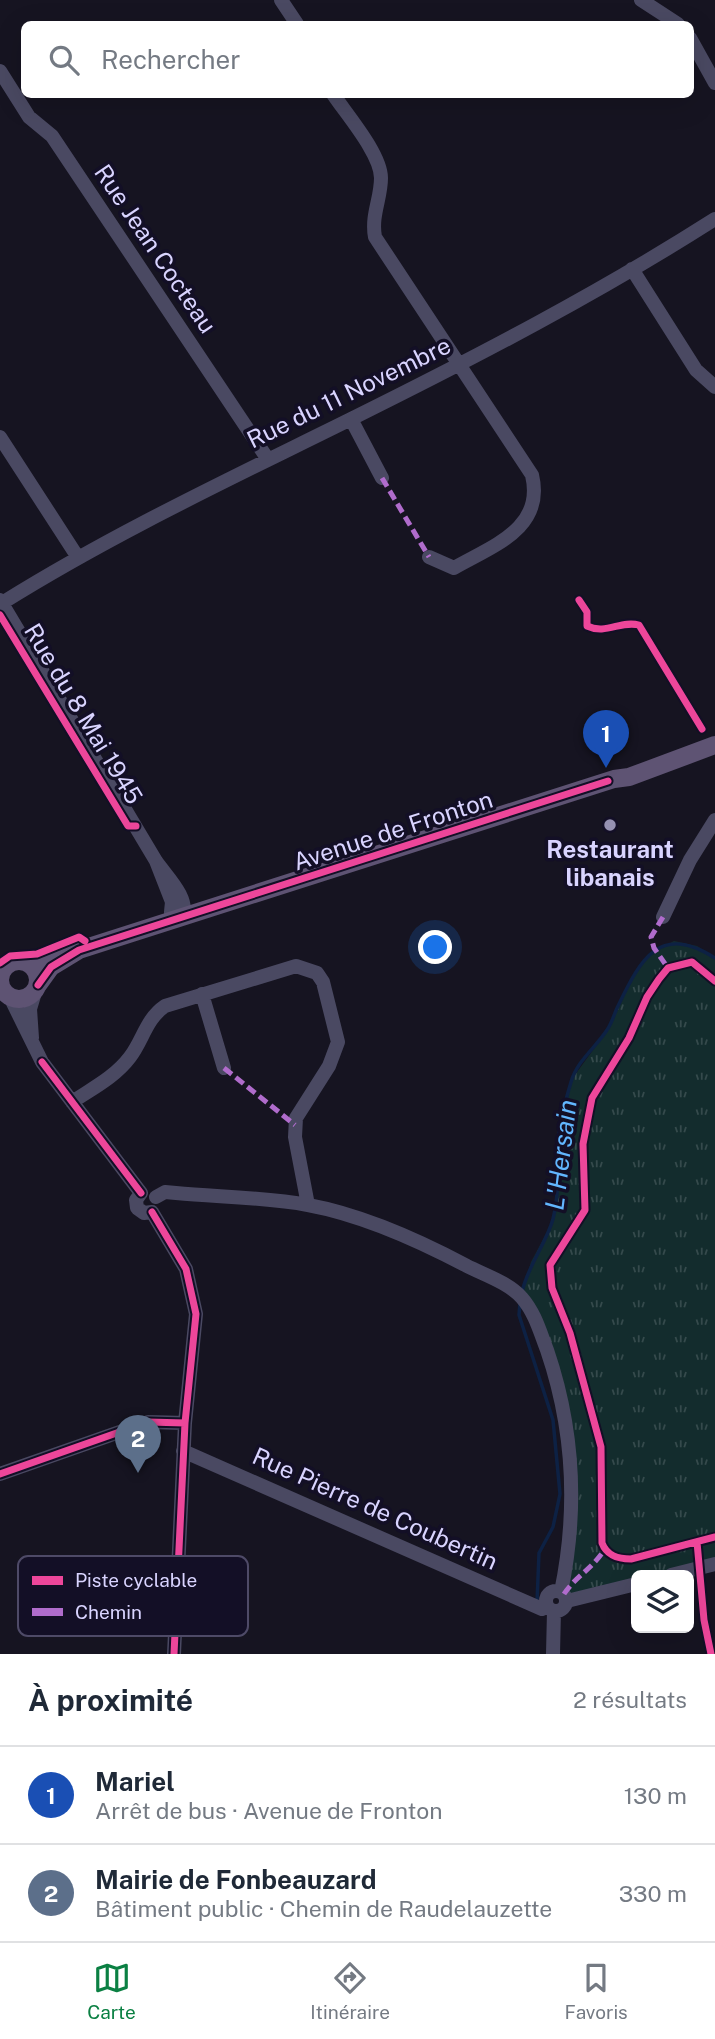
<!DOCTYPE html>
<html lang="fr">
<meta charset="utf-8">
<style>
body{margin:0;font-family:"Public Sans",sans-serif;background:#f6f6f7;color:#1f2937}
.controls{position:absolute;right:21px;bottom:21px;display:grid;overflow:hidden;border-radius:10px;box-shadow:0 7px 28px #0002}
.controls button{width:63px;height:63px;display:grid;place-items:center;padding:0;border:0;border-bottom:2px solid #e0e1e3;background:#fff;color:#1f2937;font:35px sans-serif}
.you{position:absolute;left:436px;top:948px;width:24px;height:24px;margin:-18px;border:5px solid #fff;border-radius:50%;background:#1a73e8;box-shadow:0 0 0 10px #1a73e833}
.badge{display:grid;place-items:center;width:46px;height:46px;border-radius:50%;background:#0b8043;color:#fff;font-size:23px;font-weight:700}
.pin{position:absolute;translate:-50% -58px;filter:drop-shadow(0 2px 4px #0008)}
.pin::after{content:'';position:absolute;top:37px;width:24px;height:21px;background:inherit;clip-path:polygon(0 0,100% 0,50% 100%)}
.list{margin:0;padding:0;list-style:none}
h2{display:flex;justify-content:space-between;align-items:center;height:91px;margin:0;padding:0 28px;font-size:30px}
h2 small{font-size:23px;font-weight:400;color:#747a83}
.list li{display:grid;grid-template-columns:46px 1fr auto;gap:21px;align-items:center;box-sizing:border-box;height:98px;padding:0 28px;border-top:2px solid #e0e1e3}
.list b{display:block;font-size:26px;white-space:nowrap}
.list p{margin:0;font-size:23px;white-space:nowrap;color:#747a83}
.list em{font-size:23px;font-style:normal;color:#747a83}
.icon{flex:none;width:38px;height:38px;fill:none;stroke:currentColor;stroke-width:2;stroke-linecap:round;stroke-linejoin:round}
.map{position:relative;flex:none;width:715px;height:1654px;overflow:hidden}
.search{position:absolute;background:#fff;box-shadow:0 7px 28px #0002;left:21px;right:21px;top:21px;height:77px;display:flex;align-items:center;gap:18px;box-sizing:border-box;padding:0 24px;border-radius:10px;color:#747a83;font-size:26px}
.sheet{height:287px;background:#fff}
nav{display:flex;justify-content:space-around;align-items:center;box-sizing:border-box;height:98px;border-top:2px solid #e0e1e3;background:#fff;font-size:19px;color:#747a83}
nav a{display:grid;justify-items:center;gap:4px}
nav .on{color:#0b8043}
.map>svg:first-child{display:block}
</style>
<div class="map">
<svg width="715" height="1654" viewBox="0 0 715 1654">
<defs>
<pattern id="grass-tufts" width="24" height="20" patternUnits="userSpaceOnUse" patternTransform="scale(1.75)"><rect width="24" height="20" fill="#132c2d"/><path d="M3 7l-1-3M5 7V3M7 7l1-3M15 17l-1-3M17 17v-4M19 17l1-3" fill="none" stroke="#354a4c"/></pattern>
</defs>
<rect width="100%" height="100%" fill="#161421"/>
<path fill="url(#grass-tufts)" d="M674,941l23,5 18,12v606l-44,11h-35v9l-69,17 3,-53 -6,-138 -43,-114 10,-34 22,-41 6,-36 -1,-43 14,-63 37,-51 24,-51 17,-23z"/>
<g fill="none" stroke-linecap="round" stroke-linejoin="round">
<path stroke="#0d2144" stroke-width="3.5" d="M522,1292c6,-27 24,-48 31,-73 7,-26 3,-49 5,-74 1,-21 7,-43 13,-63 6,-21 25,-35 36,-52 5,-7 7,-16 11,-24 23,-48 42,-83 97,-48
M520,1303l-1,12 34,105 7,74 -7,33 -14,26 -2,49"/>
<path stroke="#4a4962" stroke-width="14" d="M281,0l16,24
M641,0l37,24
M690,38l25,45
M0,71l29,46 23,19 215,322
M333,94c14,21 48,60 48,84 0,21 -10,37 -6,59l157,238c13,54 -40,71 -78,93l-25,-11
M632,269l64,101 19,17
M351,419l31,59
M0,437l77,119
M0,600l156,261c11,16 33,36 27,56l-12,-5 1,-10 -16,-41
M2,603c112,-70 232,-126 351,-185 123,-61 246,-125 362,-199
M663,917l27,-57 25,-40
M202,994l22,74
M10,997l32,65 99,131
M32,1038l-2,-29 6,-20
M72,1102c21,-14 43,-25 58,-45 13,-17 16,-38 35,-51l131,-40 21,7 6,9 15,60 -9,24 -33,52 -1,19 13,68
M141,1193l-5,7 1,8 7,5 8,-1
M156,1197l9,-5 11,1c43,4 89,4 132,12 55,10 110,35 159,61 18,9 42,17 55,32 13,15 18,34 25,52 27,79 31,160 14,242
M152,1212l34,57 10,45 -11,109 -11,231
M183,1451l359,158 5,-2
M0,1474l148,-52 37,1
M671,1575l44,-11
M546 1601a10 10 0 1 1 20 0a10 10 0 1 1-20 0Z
M567,1601l69,-17
M553,1654l1,-43"/>
<path stroke="#5e5373" stroke-width="18" d="M0 980a19 19 0 1 1 38 0a19 19 0 1 1-38 0Z
M29,964l29,-13
M38,985l13,-18 28,-17 535,-171 15,-2 86,-32"/>
<path stroke="#b06ccc" stroke-width="5" stroke-dasharray="10 5" stroke-linecap="butt" d="M382,478l47,79
M663,917l-12,20 3,11 14,20
M224,1068l71,57
M133,1590l7,5 7,28 8,5 21,2
M564,1594c11,-17 30,-27 40,-44"/>
<g stroke="#130f26" stroke-width="11">
<path id="cycleway" d="M579,600l8,12v14c19,9 34,-6 52,-1l63,104
M0,615l128,211h8
M0,963l10,-7 27,-2 42,-17 6,4
M715,981l-23,-19 -24,6 -9,11 -12,18 -18,41 -37,60 -9,46 2,66 -35,55 2,23 18,45 31,114 1,96c5,13 16,16 29,16l84,-22
M38,985l13,-18 28,-17 529,-169
M42,1062l99,131
M152,1212l34,57 10,45 -11,109 -11,231
M0,1474l148,-52 37,1
M697,1542l7,78 7,34"/>
</g>
<use href="#cycleway" stroke="#ed469a" stroke-width="7"/>
</g>
<circle fill="#9591b1" stroke="#130f26" stroke-width="2.5" cx="610" cy="825" r="7"/>
<g text-anchor="middle" stroke-width="7" stroke-linejoin="round" paint-order="stroke">
<g font-size="24" fill="#d9d4ff" stroke="#130f26">
<text transform="translate(155 249) rotate(56)" y="8">Rue Jean Cocteau</text>
<text transform="translate(349 393) rotate(-26)" y="8">Rue du 11 Novembre</text>
<text transform="translate(83 714) rotate(59)" y="8">Rue du 8 Mai 1945</text>
<text transform="translate(393 831) rotate(-18)" y="8">Avenue de Fronton</text>
<text transform="translate(375 1509) rotate(24)" y="8">Rue Pierre de Coubertin</text>
</g>
<g font-size="24" font-weight="bold" fill="#d9d4ff" stroke="#130f26">
<text x="610" y="858">Restaurant<tspan x="610" dy="28">libanais</tspan></text>
</g>
<g font-size="26" font-style="italic" fill="#62b6ff" stroke="#130f26">
<text transform="translate(561 1155) rotate(-83)" y="9">L'Hersain</text>
</g>
</g>
<rect x="18" y="1556" width="230" height="80" rx="10" fill="#130f26" stroke="#4e4a67" stroke-width="2"/>
<rect x="32" y="1576" width="31" height="9" fill="#ed469a"/>
<rect x="32" y="1608" width="31" height="8" fill="#b06ccc"/>
<g font-size="19" fill="#d9d4ff">
<text x="75" y="1587">Piste cyclable</text>
<text x="75" y="1619">Chemin</text>
</g>
</svg>
<div class="controls">
<button><svg class="icon" aria-label="layers" viewBox="0 0 24 24"><path d="M12 4l9 5-9 5-9-5zM3 14l9 5 9-5"/></svg></button>
</div>
<div class="you"></div>
<div class="pin badge" style="left:606px;top:768px;background:#1a4fb4">1</div>
<div class="pin badge" style="left:138px;top:1473px;background:#5c6f8a">2</div>
<div class="search"><svg class="icon" aria-label="search" viewBox="0 0 24 24"><circle cx="10" cy="10" r="6"/><path d="M15 15l6 6"/></svg>Rechercher</div>
</div>
<section class="sheet">
<h2>À proximité<small>2 résultats</small></h2>
<ul class="list">
<li><span class="badge" style="background:#1a4fb4">1</span><div><b>Mariel</b><p>Arrêt de bus · Avenue de Fronton</p></div><em>130 m</em></li>
<li><span class="badge" style="background:#5c6f8a">2</span><div><b>Mairie de Fonbeauzard</b><p>Bâtiment public · Chemin de Raudelauzette</p></div><em>330 m</em></li>
</ul>
</section>
<nav>
<a class="on"><svg class="icon" aria-label="map" viewBox="0 0 24 24"><path d="M3 6l6-2 6 2 6-2v14l-6 2-6-2-6 2zM9 4v14M15 6v14"/></svg>Carte</a>
<a><svg class="icon" aria-label="directions" viewBox="0 0 24 24"><path d="M12 3l9 9-9 9-9-9zM9 14v-3h6M13 9l2 2-2 2"/></svg>Itinéraire</a>
<a><svg class="icon" aria-label="saved" viewBox="0 0 24 24"><path d="M7 4h10v16l-5-4-5 4z"/></svg>Favoris</a>
</nav>
